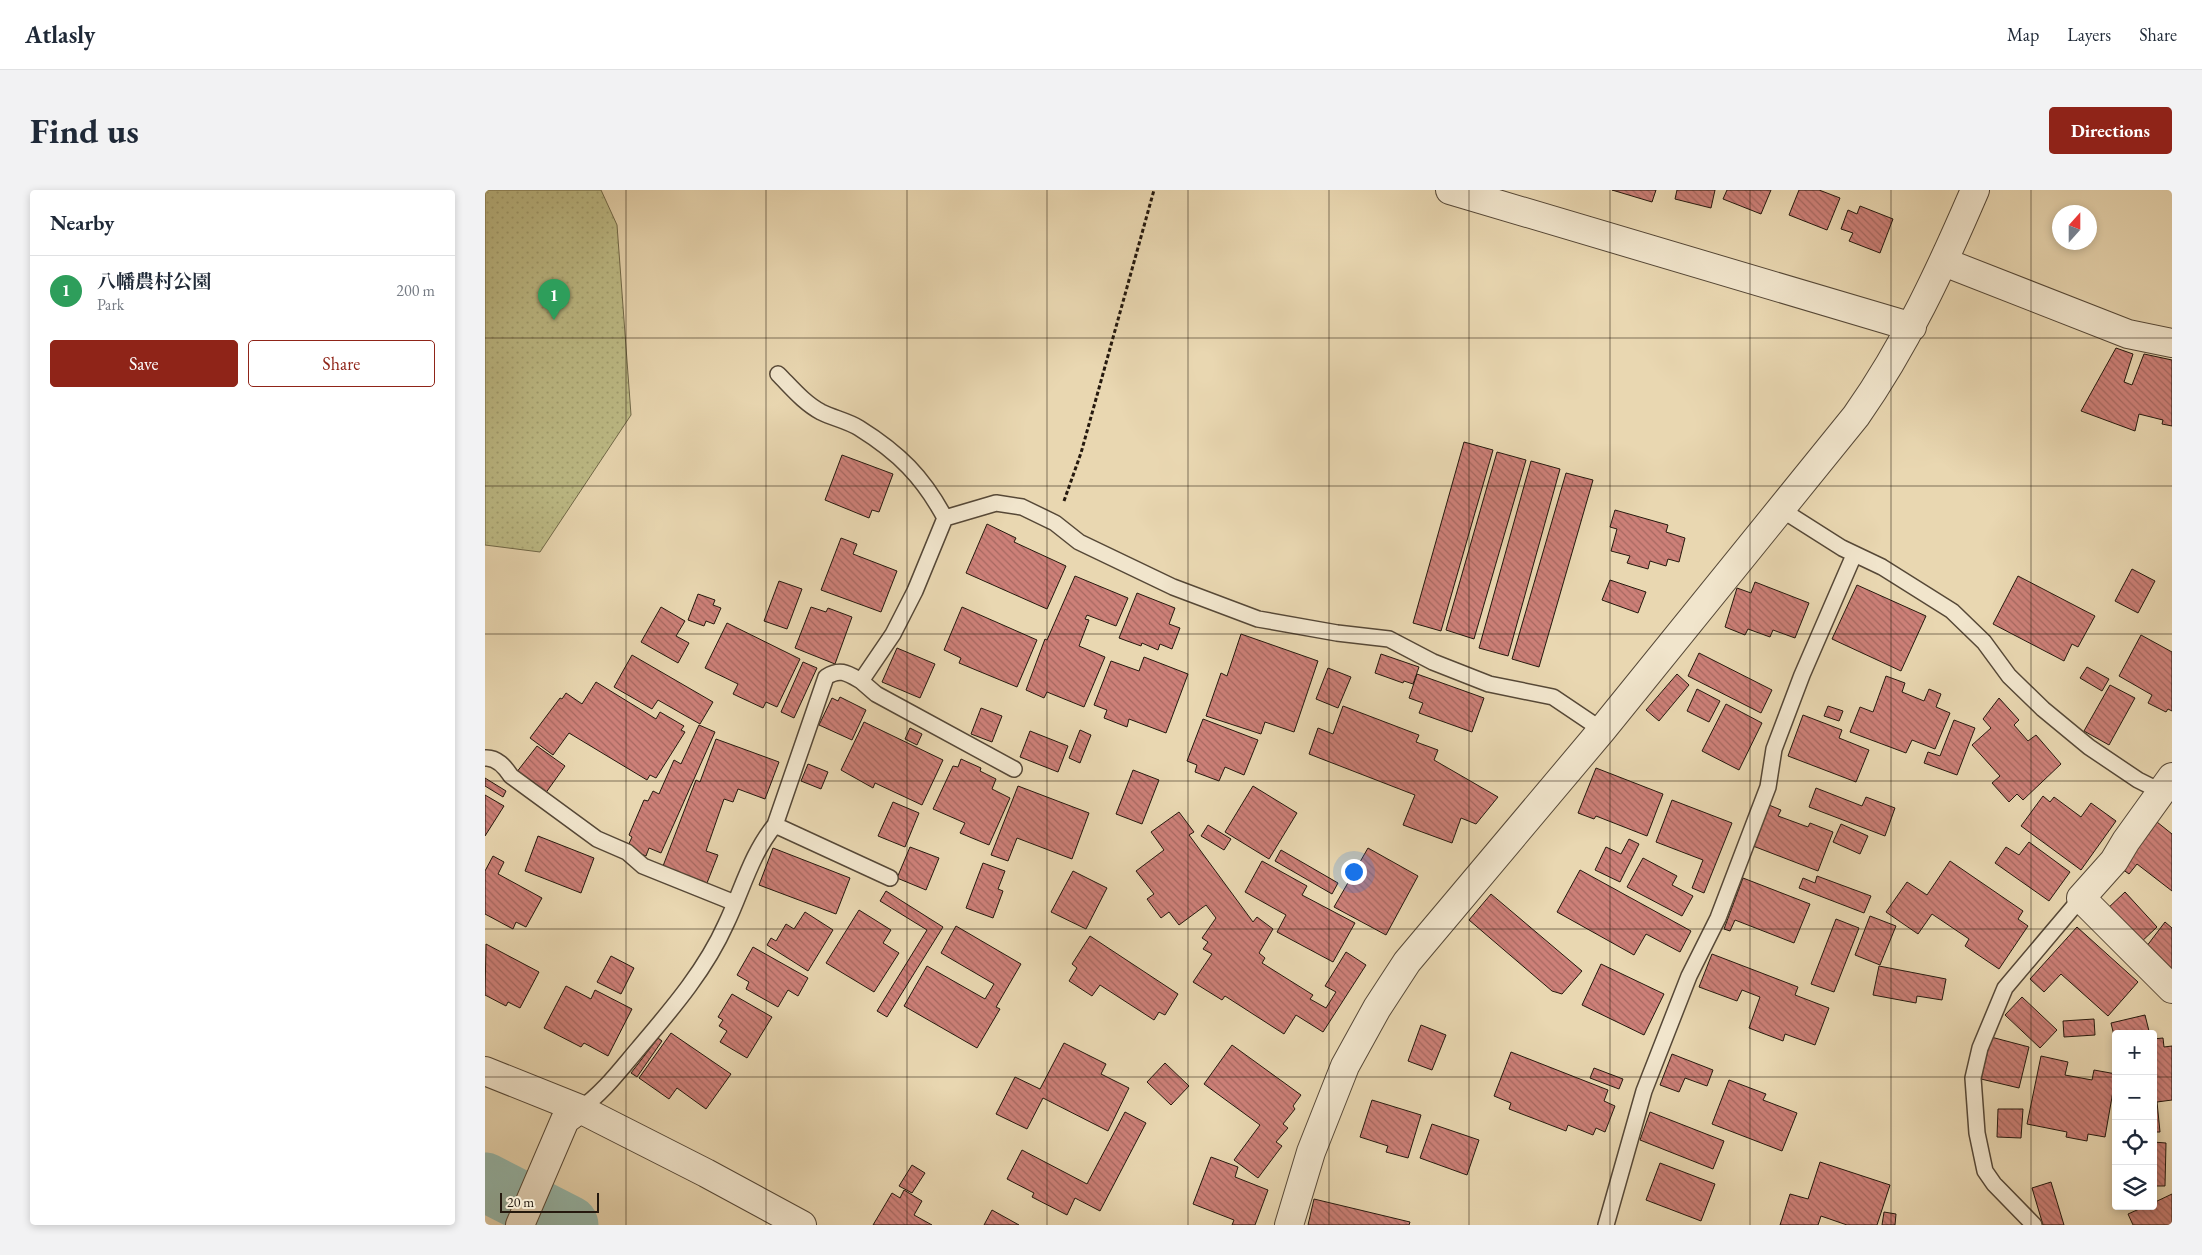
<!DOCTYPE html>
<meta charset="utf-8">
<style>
body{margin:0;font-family:"EB Garamond","Noto Serif JP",serif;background:#f2f2f3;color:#1f2937}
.controls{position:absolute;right:15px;bottom:15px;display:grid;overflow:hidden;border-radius:5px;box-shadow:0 2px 8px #0003}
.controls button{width:45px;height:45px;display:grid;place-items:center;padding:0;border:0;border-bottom:1px solid #e0e1e3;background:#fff;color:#1f2937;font:25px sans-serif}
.compass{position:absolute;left:1567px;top:15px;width:45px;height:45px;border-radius:50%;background:#fff;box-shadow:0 2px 8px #0003;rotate:21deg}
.scale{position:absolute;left:15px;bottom:12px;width:99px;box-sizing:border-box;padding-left:5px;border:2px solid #25190e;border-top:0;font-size:14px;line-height:18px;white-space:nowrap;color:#25190e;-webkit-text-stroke:4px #f1e5cc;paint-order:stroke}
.you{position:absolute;left:868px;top:681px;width:18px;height:18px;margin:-12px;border:4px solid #fff;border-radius:50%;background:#1a73e8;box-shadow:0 0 0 8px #1a73e833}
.badge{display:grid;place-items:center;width:32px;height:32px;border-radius:50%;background:#8f2418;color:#fff;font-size:16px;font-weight:700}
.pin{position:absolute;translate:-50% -41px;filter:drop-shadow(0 1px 2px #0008)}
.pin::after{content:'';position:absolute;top:26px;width:18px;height:15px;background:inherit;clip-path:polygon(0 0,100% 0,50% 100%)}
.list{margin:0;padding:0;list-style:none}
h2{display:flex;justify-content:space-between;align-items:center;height:65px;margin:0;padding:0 20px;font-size:21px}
h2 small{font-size:16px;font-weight:400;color:#747a83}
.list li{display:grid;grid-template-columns:32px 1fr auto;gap:15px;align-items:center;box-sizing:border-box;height:70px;padding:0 20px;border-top:1px solid #e0e1e3}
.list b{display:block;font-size:19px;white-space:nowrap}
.list p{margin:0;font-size:16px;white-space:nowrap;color:#747a83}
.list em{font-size:16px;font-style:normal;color:#747a83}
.actions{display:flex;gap:10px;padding:15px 20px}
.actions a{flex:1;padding:11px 0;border:1px solid #8f2418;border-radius:5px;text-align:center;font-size:18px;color:#8f2418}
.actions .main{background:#8f2418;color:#fff}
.icon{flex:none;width:28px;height:28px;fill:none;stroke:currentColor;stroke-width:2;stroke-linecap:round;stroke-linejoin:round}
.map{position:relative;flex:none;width:1687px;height:1035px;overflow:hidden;border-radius:5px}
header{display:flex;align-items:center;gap:30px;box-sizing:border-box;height:70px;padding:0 25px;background:#fff;border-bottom:1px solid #e0e1e3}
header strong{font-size:24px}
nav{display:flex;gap:28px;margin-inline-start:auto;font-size:18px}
.intro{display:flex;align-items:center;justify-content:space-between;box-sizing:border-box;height:120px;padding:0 30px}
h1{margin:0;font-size:35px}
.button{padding:12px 22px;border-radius:5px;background:#8f2418;color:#fff;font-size:18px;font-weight:700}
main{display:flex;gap:30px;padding:0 30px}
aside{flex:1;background:#fff;border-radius:5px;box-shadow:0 2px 8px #0003}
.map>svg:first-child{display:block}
</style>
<header>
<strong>Atlasly</strong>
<nav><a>Map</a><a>Layers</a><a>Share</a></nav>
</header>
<div class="intro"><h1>Find us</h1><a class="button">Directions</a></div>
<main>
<aside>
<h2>Nearby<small></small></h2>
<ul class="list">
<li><span class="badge" style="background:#2e9e5b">1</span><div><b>八幡農村公園</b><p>Park</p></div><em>200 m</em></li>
</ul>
<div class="actions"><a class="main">Save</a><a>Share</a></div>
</aside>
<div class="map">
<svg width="1687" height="1035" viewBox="0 0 1687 1035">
<defs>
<pattern id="green-dots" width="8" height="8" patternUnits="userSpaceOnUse" patternTransform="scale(1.25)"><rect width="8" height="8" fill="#bebc87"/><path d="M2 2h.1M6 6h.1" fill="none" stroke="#a3a173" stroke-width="1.8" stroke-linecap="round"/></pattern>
<pattern id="building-back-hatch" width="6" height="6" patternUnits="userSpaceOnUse" patternTransform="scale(1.25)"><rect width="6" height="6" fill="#cd8078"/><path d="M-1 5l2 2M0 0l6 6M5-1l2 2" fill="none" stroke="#a66861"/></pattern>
</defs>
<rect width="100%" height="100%" fill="#e9d7b1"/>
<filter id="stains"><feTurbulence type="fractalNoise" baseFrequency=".004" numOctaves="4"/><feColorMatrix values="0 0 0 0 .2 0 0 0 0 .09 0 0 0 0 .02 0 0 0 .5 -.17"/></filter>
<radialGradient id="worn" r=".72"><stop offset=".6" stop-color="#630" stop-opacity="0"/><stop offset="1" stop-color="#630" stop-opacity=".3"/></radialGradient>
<path fill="url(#green-dots)" stroke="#726a4a" d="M0,0h116l16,35 14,190 -91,137 -55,-7z"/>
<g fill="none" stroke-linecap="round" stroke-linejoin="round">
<path stroke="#97baad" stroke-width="59" d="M0,992l84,43"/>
</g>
<path fill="url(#building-back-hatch)" stroke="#25190e" d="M1127,0h44l-4,12z
M1192,0h38l-4,18 -36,-9z
M1242,0h44l-10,24 -38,-15z
M1314,0h20l21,8 -13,32 -38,-15z
M1375,16l33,13 -13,34 -31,-12 4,-8 -12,-4 7,-19 9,4z
M1631,158l17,6 -9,28 8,3 12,-31 28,6v66l-10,-2 1,-4 -24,-6 -4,17 -54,-20z
M979,252l29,8 -52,181 -28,-8z
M1012,262l29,8 -52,179 -28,-9z
M357,265l51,19 -14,38 -7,-2 -3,8 -44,-18z
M1046,271l29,8 -52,187 -29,-8z
M1081,283l27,7 -54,187 -27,-8z
M1130,320l53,15 -2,7 19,6 -6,24 -11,-3 -2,7 -16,-5 -2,8 -21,-6 3,-7 -19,-5 6,-22 -7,-2z
M502,334l29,14 -2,4 52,24 -19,43 -81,-36z
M356,348l16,6 -4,10 44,17 -16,41 -60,-22z
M1647,379l23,12 -17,32 -23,-12z
M590,386l53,22 -12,28 -29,-11 -2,4 4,1 -10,26 26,11 -21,50 -37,-15 -3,6 -18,-8 19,-51 2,1z
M1533,386l77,40 -17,31 -6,-3 -8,17 -71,-37z
M1125,390l36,12 -8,21 -36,-13z
M294,391l23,8 -15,40 -23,-8z
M1270,392l54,21 -14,35 -22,-8 -3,7 -22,-8 -3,6 -20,-8 12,-39 14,5z
M1372,395l69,31 -25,55 -69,-32z
M652,403l38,15 -6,16 11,4 -8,21 -12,-5 -2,6 -16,-7 -1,3 -22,-8z
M213,404l17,6 -2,5 8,3 -7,16 -8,-3 -2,5 -16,-6z
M176,417l24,14 -9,15 13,7 -11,20 -37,-21z
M326,417l15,5 2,-4 24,9 -17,47 -40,-16z
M477,417l75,33 -20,47 -58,-24 2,-5 -17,-8z
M242,433l73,36 -23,48 -11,-5 -3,6 -30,-14 5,-10 -33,-16z
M756,444l77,27 -24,71 -29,-10 -4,12 -55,-18 15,-43 6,3z
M1656,445l31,17v59l-4,-2 -2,3 -18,-9 4,-8 -33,-19z
M412,458l38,16 -15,34 -38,-16z
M1214,463l73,37 -11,23 -73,-37z
M896,464l38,13 -6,17 -9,-3 -1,2 -28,-10z
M147,465l81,47 -13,22 -42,-24 -6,9 -38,-22z
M659,467l44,17 -22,59 -37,-14 -2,8 -23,-9 3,-8 -13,-5 17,-44 28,10z
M318,472l14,6 -23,50 -13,-6z
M1602,477l22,12 -7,12 -22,-13z
M843,478l23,9 -13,31 -22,-9z
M932,484l67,24 -12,34 -53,-19 4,-10 -14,-5z
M1192,484l12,11 -30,36 -13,-11z
M1401,486l19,7 -3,9 22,9 5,-12 12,5 -5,13 14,6 -15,36 -23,-9 -6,13 -56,-21 10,-25 13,5z
M111,492l60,37 4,-7 24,14 -3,4 4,2 -29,46 -6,-3 -3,5 -78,-47 -16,22 -23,-17 30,-40 2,1 4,-6 16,11z
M1625,495l25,13 -26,47 -25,-14z
M1212,499l23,12 -11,21 -22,-11z
M355,507l26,13 -14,30 -33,-15 13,-27 6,3z
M1514,508l20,22 -5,5 14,16 8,-6 25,29 -38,36 -6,-6 -8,8 -17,-19 8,-7 -28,-31 19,-17 -8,-9z
M1241,514l36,19 -23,47 -37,-19z
M858,516l76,29 -3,7 22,8 -4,10 64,37 -22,27 -15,-6 -9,25 -49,-18 12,-30 -106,-41 9,-26 15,6z
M1343,516l15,5 -4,10 -15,-5z
M496,518l21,8 -10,26 -21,-8z
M1318,525l39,15 -3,8 30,12 -13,32 -68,-26z
M718,529l55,21 -14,35 -19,-8 -6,14 -24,-9 2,-7 -10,-4z
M1469,530l21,8 -18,47 -33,-12 4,-11 12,4z
M379,532l79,38 -21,45 -47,-22 -2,5 -32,-18z
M214,535l16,7 -54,121 -12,-5 -3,8 -19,-8 5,-11 -3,-2 15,-35 4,1 5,-10 6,3 15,-34 7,4z
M425,538l12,6 -5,11 -12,-6z
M595,540l11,5 -11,28 -11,-5z
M545,541l38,15 -10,26 -38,-15z
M231,549l63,23 -14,37 -27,-10 -5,13 -9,-3 -18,52 12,4 -11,28 -44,-17 33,-86 4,2z
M52,556l28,20 -20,28 -29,-21z
M476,569l20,9 -1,3 16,8 -4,10 18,9 -21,47 -29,-12 5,-10 -32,-14 20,-43 5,1z
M323,574l20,8 -7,17 -20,-8z
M1111,578l67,26 -16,42 -51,-20 -2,3 -16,-6z
M648,580l26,10 -17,44 -26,-10z
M0,588l21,13 -3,6 -18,-11z
M533,596l71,27 -17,46 -55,-21 -9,23 -17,-6z
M768,596l44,27 -28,46 -44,-27z
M1331,598l46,18 4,-9 29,11 -10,28 -76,-29z
M0,605l19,11 -19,30z
M1558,606l7,6 4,-5 27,20 10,-14 25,18 -35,49 -60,-44z
M1187,610l60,23 -28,70 -12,-5 11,-28 -47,-18z
M408,612l26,11 -14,34 -27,-11z
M1284,615l12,5 -3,6 30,11 2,-4 23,9 -15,39 -65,-25z
M694,622l15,20 -5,3 64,87 4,-5 16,12 -14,24 6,5 -3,5 51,32 -3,4 16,9 10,-16 -11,-6 21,-34 20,13 -43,67 -27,-17 -12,19 -59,-38 -3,4 -29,-18 19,-28 -9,-5 5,-7 -6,-4 14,-20 -10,-13 -27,20 -10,-13 -8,6 -14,-19 7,-5 -18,-23 28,-21 -13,-18z
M1672,632l15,12v57l-35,-27 -8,10 -7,-5z
M1356,634l27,12 -8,18 -27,-12z
M723,635l23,14 -7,11 -23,-14z
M53,646l56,22 -13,35 -56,-22z
M1144,649l10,5 -19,38 -25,-12 11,-23 15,7z
M1544,652l41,30 -21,29 -54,-38 11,-16 13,8z
M425,657l29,11 -13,32 -29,-12z
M288,658l77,30 -14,36 -77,-29z
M883,658l50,28 -32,59 -52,-28z
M796,660l57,33 -6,11 -57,-33z
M8,666l11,6 -6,12 44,24 -16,29 -10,-5 -3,7 -28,-15v-43z
M1158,668l34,18 -5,9 21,11 -11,20 -55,-29z
M777,671l45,25 -5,9 53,28 -22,39 -56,-30 9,-17 -41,-23z
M1465,671l73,50 -5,8 10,7 -29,43 -34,-23 4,-7 -37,-25 -14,20 -32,-22 21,-30 20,13z
M498,673l22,8 -7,18 5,2 -10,27 -27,-10z
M1095,680l111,61 -11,21 -34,-18 -12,21 -77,-43z
M588,681l34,17 -21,41 -35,-17z
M1332,686l54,20 -7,17 -65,-25 4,-10 12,5z
M1258,688l67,26 -16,39 -59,-23 -5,11 -6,-2z
M401,701l57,36 -56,90 -10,-6 50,-81 -47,-29z
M1640,702l32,35 -19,18 -32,-35z
M1006,704l91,77 -20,23 -10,-3 -83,-71z
M374,720l32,20 -8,13 16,10 -25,39 -48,-29z
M320,722l28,18 -25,41 -41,-26 4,-7 5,3 10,-17 8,5z
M1385,726l26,10 -16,39 -25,-10z
M1351,729l23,9 -25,64 -23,-8z
M1680,732l7,6v43l-29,-20z
M471,736l65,38 -25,43 4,2 -23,39 -73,-42 23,-40 58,33 9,-15 -53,-31z
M1592,737l61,55 -30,34 -47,-42 -17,18 -14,-13z
M605,746l88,58 -13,21 -6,-3 -5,8 -54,-35 -8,11 -23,-15 8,-13 -5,-4z
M1,754l53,28 -19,36 -12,-6 -2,4 -21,-11z
M268,757l55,31 -10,18 -10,-6 -10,17 -32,-18 3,-7 -12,-7z
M1227,764l86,33 -3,8 34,13 -14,37 -30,-11 -2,7 -34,-13 11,-31 -18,-7 -5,11 -38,-14z
M126,766l23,12 -13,26 -24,-12z
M1116,774l63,30 -20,41 -62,-30z
M1394,776l67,13 -4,21 -25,-4 -1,7 -43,-8z
M81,796l25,13 4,-9 37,19 -24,47 -24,-13 -3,4 -37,-19z
M247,804l40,23 -25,41 -27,-16 7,-11 -8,-5 4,-6 -5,-3z
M1537,807l35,33 -17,18 -35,-33z
M1660,825l4,16 -33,3 -1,6 -4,-17z
M1609,829l1,16 -31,2 -1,-16z
M936,835l25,10 -14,35 -24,-9z
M186,843l60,41 -25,35 -29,-21 -8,11 -30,-21z
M1506,847l38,10 -10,41 -38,-9z
M173,848l4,3 -25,36 -6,-4z
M1678,848l1,9 8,-1v54l-15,2 3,30h-7v-93z
M579,853l42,21 -5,10 28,14 -21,43 -65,-33 -16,31 -31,-15 19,-37 25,12z
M747,855l69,50 -8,11 2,3 -12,15 5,4 -12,14 6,4 -24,32 -24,-18 26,-35 -56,-41z
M1026,862l97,38 -4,11 11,5 -10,26 -9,-4 -3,7 -25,-10 -2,6 -57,-22 2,-6 -17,-7z
M1187,864l41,16 -6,16 -22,-8 -6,14 -19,-7z
M1556,866l27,6 -3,13 27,5 2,-10 22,4 -11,63 -17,-3 -1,7 -21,-4 1,-5 -40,-8z
M680,873l24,23 -18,19 -24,-23z
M1109,878l29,11 -4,10 -29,-11z
M1244,890l37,14 -3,6 34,13 -15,38 -70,-27z
M887,910l49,15 -13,43 -22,-6 2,-6 -28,-9z
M1513,919h25l-2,29 -24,-1z
M640,922l21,11 -46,88 -25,-13 -8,17 -35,-18 2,-4 -27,-14 15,-29 65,34z
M1165,922l74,29 -11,28 -73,-29z
M947,934l47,16 -12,35 -47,-17z
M1668,952l13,1 -1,43h-12v7z
M726,967l27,10 -3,10 33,13 -13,35h-23l2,-5 -41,-16z
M1335,972l70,23 -13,40h-30l-26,-9 -3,9h-38l10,-31 18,5z
M1175,973l55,21 -14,37 -55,-21z
M427,975l13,8 -13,20 -13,-7z
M1566,992l13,43h-21l-11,-37z
M419,1000l18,11 -8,14 18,10h-59l19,-32 8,5z
M1687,1004v31h-39l-5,-11 18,-8h7v-3z
M829,1009l96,23 -1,3h-101z
M507,1020l27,15h-35z
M1399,1022l12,2 -1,11h-13z"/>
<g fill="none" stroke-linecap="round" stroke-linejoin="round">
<g stroke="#564837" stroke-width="18">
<path id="service" d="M293,184c13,13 26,29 43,38 12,6 27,9 38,16 40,25 64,49 86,90
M1297,320l60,38 40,19 70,44 32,31 25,34 34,33 46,38 49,33 24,12
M376,491l15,13 138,75
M0,568c12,-1 20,9 26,18l86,63 30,13 16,14 92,37
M290,635l115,53
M95,919c23,-16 40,-39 58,-60 33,-39 67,-78 88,-125 16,-33 25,-70 49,-99l51,-148c14,-9 21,-4 35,4l32,-47 22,-43 30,-73 51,-15 26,4 33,16 24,19 94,45 85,32 79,14 52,6 44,23 56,22 64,13 49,33
M1121,1035l38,-134 45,-115 29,-58 50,-131 6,-38 28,-74 52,-120
M1549,1035l-40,-41 -9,-13 -8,-38 -4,-55 7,-30 25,-60 76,-90"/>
</g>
<g stroke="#564837" stroke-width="30">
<path id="minor" d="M1459,72l184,72 44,9
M1687,587l-46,64 -12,20 -33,37 91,91
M0,881l95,38 126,64 96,52
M35,1035l45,-105 15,-11"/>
</g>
<g stroke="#564837" stroke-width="30">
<path id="tertiary" d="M965,0l462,137
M804,1035l22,-73 34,-86 32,-58 30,-46 195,-232 254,-314c50,-71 85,-147 119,-226"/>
</g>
<path stroke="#25190e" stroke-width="3" stroke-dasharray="4 2.5" stroke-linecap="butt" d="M579,311l17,-48 73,-263"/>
<use href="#service" stroke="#f1e5cc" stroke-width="15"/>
<use href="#minor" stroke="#f1e5cc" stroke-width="28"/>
<use href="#tertiary" stroke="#f1e5cc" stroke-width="28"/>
</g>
<path fill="none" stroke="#25190e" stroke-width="1" stroke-opacity="0.55" d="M141,0v1035M281,0v1035M422,0v1035M562,0v1035M703,0v1035M844,0v1035M984,0v1035M1125,0v1035M1265,0v1035M1406,0v1035M1546,0v1035M0,148h1687M0,296h1687M0,444h1687M0,591h1687M0,739h1687M0,887h1631M1668,887h19"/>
<rect width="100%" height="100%" filter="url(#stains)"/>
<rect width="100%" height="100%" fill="url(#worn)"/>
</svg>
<div class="controls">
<button>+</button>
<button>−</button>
<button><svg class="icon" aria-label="locate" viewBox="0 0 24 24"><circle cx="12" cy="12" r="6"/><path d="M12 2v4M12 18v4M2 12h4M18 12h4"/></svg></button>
<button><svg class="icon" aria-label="layers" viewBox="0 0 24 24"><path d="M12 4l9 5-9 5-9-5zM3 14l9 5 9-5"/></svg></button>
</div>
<svg class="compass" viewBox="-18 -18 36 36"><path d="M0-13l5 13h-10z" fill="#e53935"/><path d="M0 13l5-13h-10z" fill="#747a83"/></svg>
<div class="scale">20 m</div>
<div class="you"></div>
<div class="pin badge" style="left:69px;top:130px;background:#2e9e5b">1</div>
</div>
</main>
